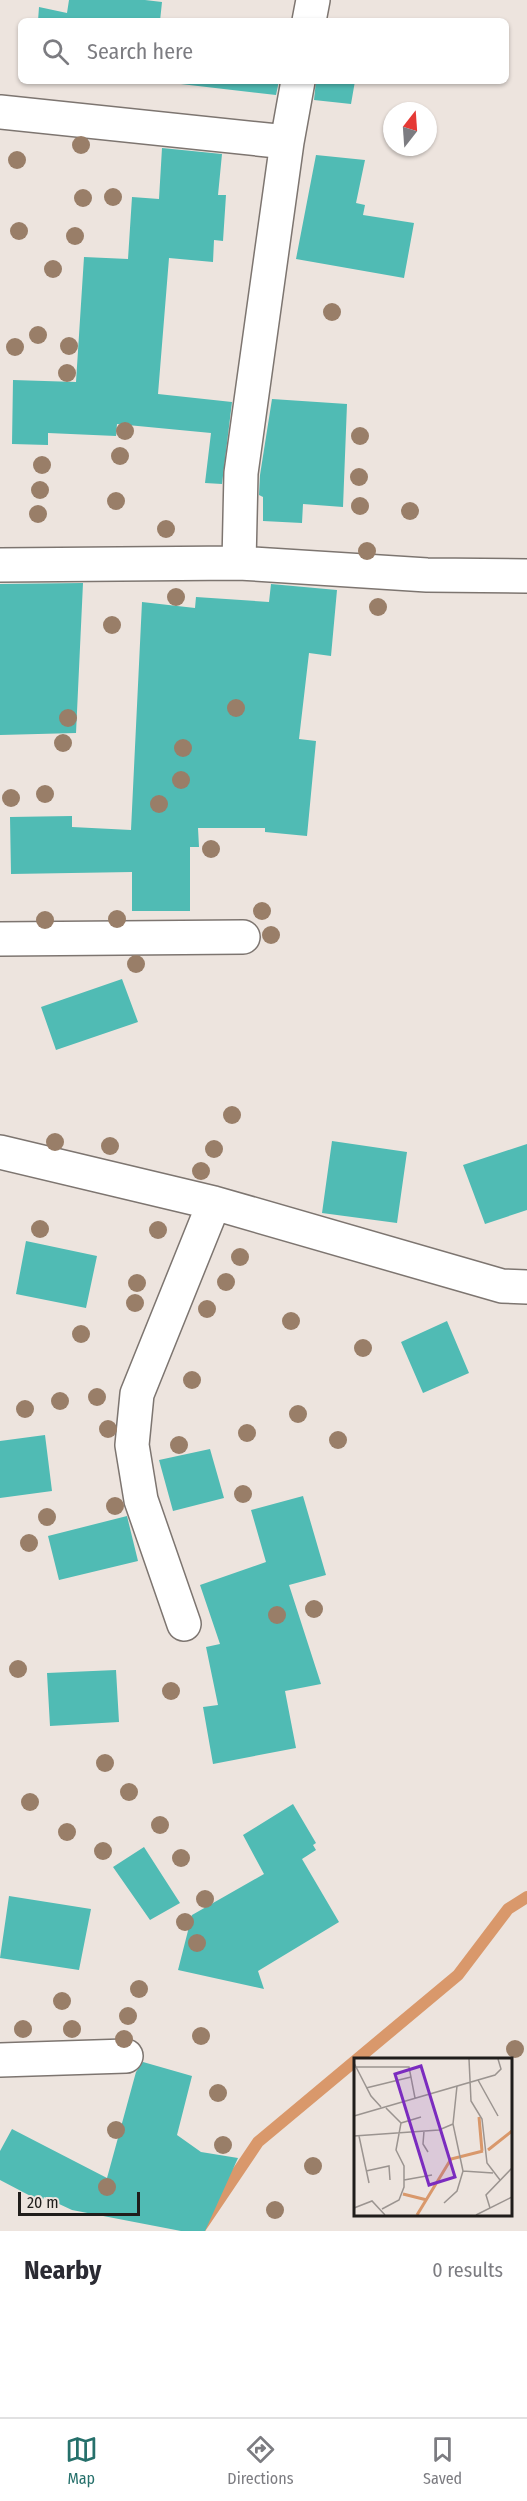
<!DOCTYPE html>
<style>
body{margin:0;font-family:"Fira Sans Condensed",sans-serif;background:#f7f7f7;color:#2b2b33}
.compass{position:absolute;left:383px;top:102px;width:54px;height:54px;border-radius:50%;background:#fff;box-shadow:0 2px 4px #0004;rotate:17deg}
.scale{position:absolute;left:18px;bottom:15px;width:122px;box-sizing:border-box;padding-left:6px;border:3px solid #201d1b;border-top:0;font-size:16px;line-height:21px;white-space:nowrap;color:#201d1b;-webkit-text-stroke:4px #ede4de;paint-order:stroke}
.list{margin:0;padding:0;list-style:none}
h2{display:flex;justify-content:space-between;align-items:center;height:78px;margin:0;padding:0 24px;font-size:26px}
h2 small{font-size:20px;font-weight:400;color:#7c7c81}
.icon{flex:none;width:33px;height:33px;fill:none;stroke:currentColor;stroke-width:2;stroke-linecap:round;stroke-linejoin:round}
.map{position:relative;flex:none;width:527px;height:2231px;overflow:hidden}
.search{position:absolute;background:#fff;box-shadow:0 2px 4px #0004;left:18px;right:18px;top:18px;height:66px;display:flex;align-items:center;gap:15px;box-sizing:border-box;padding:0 21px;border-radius:9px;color:#7c7c81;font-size:22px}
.sheet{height:186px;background:#fff}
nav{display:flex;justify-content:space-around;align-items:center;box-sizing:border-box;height:84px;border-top:2px solid #e1e1e2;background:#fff;font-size:16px;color:#7c7c81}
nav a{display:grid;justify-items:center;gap:3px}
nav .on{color:#26706b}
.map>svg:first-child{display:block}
</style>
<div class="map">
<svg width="527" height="2231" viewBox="0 0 527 2231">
<rect width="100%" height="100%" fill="#ede4de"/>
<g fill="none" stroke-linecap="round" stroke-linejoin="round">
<path stroke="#d9986b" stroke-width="12" d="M198,2231l60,-89 200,-167 50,-66 19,-12"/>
</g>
<path fill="#50bbb4" d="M69,0h76l17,2 -2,19h-122l1,-14 28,6z
M155,81h124l-3,14z
M316,81h39l-4,23 -37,-4z
M162,148l60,6 -4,41h8l-3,46 -9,-1 -1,22 -44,-4 -11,136 74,8 -10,82 -17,-1 6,-50 -94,-9 -1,12 -68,-3v12l-36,-1 1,-64 63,2 8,-125 44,2 4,-62 27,2z
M316,155l49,5 -9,43 9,2 -2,10 51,8 -10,55 -108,-19z
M272,399l75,5 -4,103 -40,-3 -1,19 -39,-2v-24l-4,-2 1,-20z
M83,583l-7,150 -76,2v-151z
M271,584l66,6 -6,66 -22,-3 -10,86 17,2 -9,95 -42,-4v-4h-67l1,19h-9v64h-58v-39l-121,2 -1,-57 62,-1v11l59,3 11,-228 53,6 1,-11 73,5z
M122,979l16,43 -82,28 -15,-43z
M332,1141l75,11 -10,71 -75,-10z
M527,1144v66l-42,14 -22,-59z
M26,1241l71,15 -11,52 -70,-14z
M447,1321l22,52 -46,20 -22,-51z
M45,1435l7,56 -52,7v-57z
M210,1449l14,49 -51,13 -14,-51z
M303,1496l23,79 -37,10 32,99 -36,7 11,57 -83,16 -10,-57 15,-2 -12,-58 14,-3 -20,-59 66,-23 -15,-52z
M127,1516l11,45 -79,19 -11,-44z
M116,1670l3,52 -69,4 -3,-53z
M293,1804l23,39 -3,2 3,5 -14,9 37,63 -81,49 6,18 -86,-19 14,-55 72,-41 -21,-39z
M144,1847l36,56 -30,17 -37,-53z
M9,1896l82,13 -12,61 -79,-12z
M143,2062l49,14 -15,59 24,17 37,6 -33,73h-24l-109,-21 -28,-13 -2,5 -42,-22v-29l12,-22 95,49 29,-106z"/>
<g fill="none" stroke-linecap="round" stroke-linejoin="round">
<g stroke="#7d7570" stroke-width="36">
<path id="minor" d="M309,21l4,-21
M0,112l287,30
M239,563l2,-90 46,-331 11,-61
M0,565l239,-2 188,12 100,1
M0,939l243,-2
M0,1152l214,51 288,83 25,1
M184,1624l-43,-124 -9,-55 5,-51 77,-191
M0,2060l126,-4"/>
</g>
<use href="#minor" stroke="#fff" stroke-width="33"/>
</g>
<g fill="#997e68">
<circle cx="81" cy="145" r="9"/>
<circle cx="17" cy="160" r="9"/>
<circle cx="113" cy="197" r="9"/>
<circle cx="83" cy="198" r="9"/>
<circle cx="19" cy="231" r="9"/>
<circle cx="75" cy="236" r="9"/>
<circle cx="53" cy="269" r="9"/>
<circle cx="332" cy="312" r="9"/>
<circle cx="38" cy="335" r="9"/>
<circle cx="69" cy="346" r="9"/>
<circle cx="15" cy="347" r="9"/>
<circle cx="67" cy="373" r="9"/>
<circle cx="125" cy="431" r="9"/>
<circle cx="360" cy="436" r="9"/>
<circle cx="120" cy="456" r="9"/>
<circle cx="42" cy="465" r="9"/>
<circle cx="359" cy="477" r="9"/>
<circle cx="40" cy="490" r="9"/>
<circle cx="116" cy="501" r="9"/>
<circle cx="360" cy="506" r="9"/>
<circle cx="410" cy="511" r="9"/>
<circle cx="38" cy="514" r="9"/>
<circle cx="166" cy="529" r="9"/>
<circle cx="367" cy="551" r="9"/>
<circle cx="176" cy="597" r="9"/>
<circle cx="378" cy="607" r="9"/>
<circle cx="112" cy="625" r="9"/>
<circle cx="236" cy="708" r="9"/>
<circle cx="68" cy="718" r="9"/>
<circle cx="63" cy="743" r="9"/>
<circle cx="183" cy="748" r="9"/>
<circle cx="181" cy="780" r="9"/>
<circle cx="45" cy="794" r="9"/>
<circle cx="11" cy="798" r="9"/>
<circle cx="159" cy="804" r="9"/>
<circle cx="211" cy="849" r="9"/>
<circle cx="262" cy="911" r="9"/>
<circle cx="117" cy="919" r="9"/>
<circle cx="45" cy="920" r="9"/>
<circle cx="271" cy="935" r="9"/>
<circle cx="136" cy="964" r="9"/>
<circle cx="232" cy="1115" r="9"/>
<circle cx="55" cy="1142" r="9"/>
<circle cx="110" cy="1146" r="9"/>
<circle cx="214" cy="1149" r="9"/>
<circle cx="201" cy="1171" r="9"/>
<circle cx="40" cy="1229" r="9"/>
<circle cx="158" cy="1230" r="9"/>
<circle cx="240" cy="1257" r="9"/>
<circle cx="226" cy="1282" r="9"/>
<circle cx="137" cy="1283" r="9"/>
<circle cx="135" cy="1303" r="9"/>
<circle cx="207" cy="1309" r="9"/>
<circle cx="291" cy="1321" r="9"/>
<circle cx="81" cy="1334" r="9"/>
<circle cx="363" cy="1348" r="9"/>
<circle cx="192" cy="1380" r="9"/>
<circle cx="97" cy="1397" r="9"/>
<circle cx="60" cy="1401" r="9"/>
<circle cx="25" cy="1409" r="9"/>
<circle cx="298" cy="1414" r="9"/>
<circle cx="108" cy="1429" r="9"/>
<circle cx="247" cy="1433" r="9"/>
<circle cx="338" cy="1440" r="9"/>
<circle cx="179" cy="1445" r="9"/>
<circle cx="243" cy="1494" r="9"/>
<circle cx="115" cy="1506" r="9"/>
<circle cx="47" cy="1517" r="9"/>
<circle cx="29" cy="1543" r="9"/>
<circle cx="314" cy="1609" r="9"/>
<circle cx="277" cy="1615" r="9"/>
<circle cx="18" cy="1669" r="9"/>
<circle cx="171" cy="1691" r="9"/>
<circle cx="105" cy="1763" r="9"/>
<circle cx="129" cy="1792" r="9"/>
<circle cx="30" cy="1802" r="9"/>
<circle cx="160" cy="1825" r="9"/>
<circle cx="67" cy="1832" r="9"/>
<circle cx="103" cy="1851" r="9"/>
<circle cx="181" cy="1858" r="9"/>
<circle cx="205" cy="1899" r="9"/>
<circle cx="185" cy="1922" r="9"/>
<circle cx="197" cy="1943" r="9"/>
<circle cx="139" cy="1989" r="9"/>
<circle cx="62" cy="2001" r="9"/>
<circle cx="128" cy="2016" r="9"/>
<circle cx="23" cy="2029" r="9"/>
<circle cx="72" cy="2029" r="9"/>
<circle cx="201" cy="2036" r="9"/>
<circle cx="124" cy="2039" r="9"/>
<circle cx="515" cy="2049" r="9"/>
<circle cx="218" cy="2093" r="9"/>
<circle cx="116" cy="2130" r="9"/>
<circle cx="223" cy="2145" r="9"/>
<circle cx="313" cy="2166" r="9"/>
<circle cx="107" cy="2187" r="9"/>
<circle cx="275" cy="2210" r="9"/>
</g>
<g transform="translate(354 2058)">
<rect width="158" height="158" fill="#ede4de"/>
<path fill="none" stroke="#d9986b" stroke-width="3" d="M125,59l3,34M134,92l24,-19M49,136l24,6M63,157l34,-56 32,-8"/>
<path fill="none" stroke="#9b9490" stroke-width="1.5" d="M115,1l2,42 11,18 5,44 13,17M0,5l17,33 10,11M1,9h54l6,31M124,22l20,36M103,28l-4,38 10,47M12,30l45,-11M0,58l141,-41 6,-6 -3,-10M47,65l20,-6M70,73l-1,13 5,8M0,78l85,-6 14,-6M5,78l10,47M12,113l23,-5 1,14M50,122l28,-5M90,145l13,-12 6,-20 30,2M0,150l18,-7 13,14M136,150l-4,-13 26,-27M28,151l17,-9 5,-13v-21l-8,-16 5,-27 -15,-15M122,157l36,-18"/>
<path fill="#7b2cbf" fill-opacity="0.15" stroke="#7b2cbf" stroke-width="3" d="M67,8l34,111 -26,8 -34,-111z"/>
<rect width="158" height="158" fill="none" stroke="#201d1b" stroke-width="3"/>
</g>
</svg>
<svg class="compass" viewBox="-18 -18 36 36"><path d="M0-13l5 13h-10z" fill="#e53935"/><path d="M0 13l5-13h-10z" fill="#7c7c81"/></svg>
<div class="scale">20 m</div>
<div class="search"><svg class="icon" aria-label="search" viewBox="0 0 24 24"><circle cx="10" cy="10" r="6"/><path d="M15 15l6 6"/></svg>Search here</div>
</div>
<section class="sheet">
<h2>Nearby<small>0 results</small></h2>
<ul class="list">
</ul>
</section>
<nav>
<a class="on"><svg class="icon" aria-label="map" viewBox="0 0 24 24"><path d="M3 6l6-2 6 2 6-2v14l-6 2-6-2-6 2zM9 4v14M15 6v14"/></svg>Map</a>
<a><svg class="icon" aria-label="directions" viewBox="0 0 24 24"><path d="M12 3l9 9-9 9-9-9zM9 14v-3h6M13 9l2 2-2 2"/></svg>Directions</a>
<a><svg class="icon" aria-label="saved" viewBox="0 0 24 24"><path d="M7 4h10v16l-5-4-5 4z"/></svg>Saved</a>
</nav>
